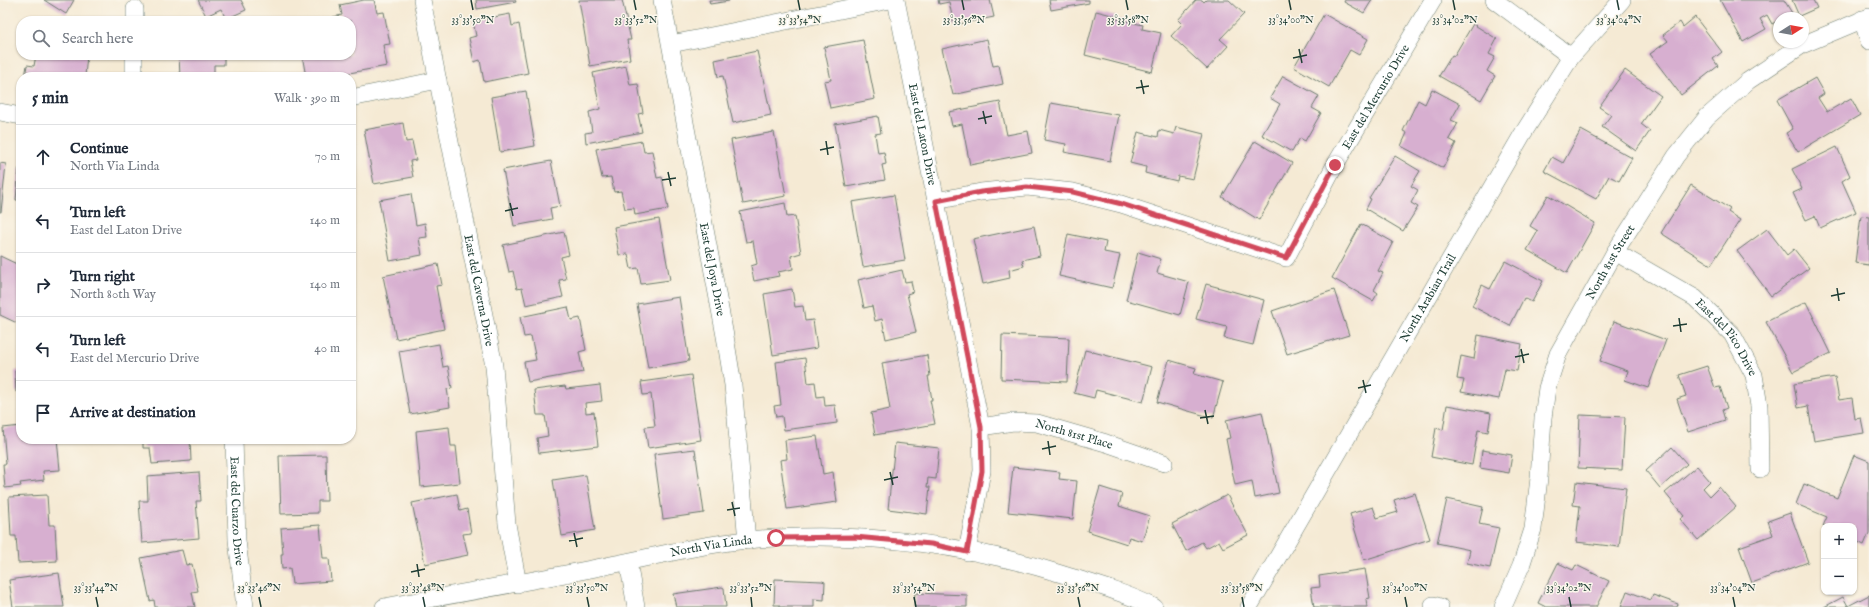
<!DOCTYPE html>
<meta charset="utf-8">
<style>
body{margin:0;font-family:"IM FELL English",serif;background:#f6f6f7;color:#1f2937}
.controls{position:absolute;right:12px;bottom:12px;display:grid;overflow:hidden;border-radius:8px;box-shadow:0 1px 3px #0004}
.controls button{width:36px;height:36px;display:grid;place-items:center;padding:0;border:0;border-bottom:1px solid #e0e1e3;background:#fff;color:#1f2937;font:20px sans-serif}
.compass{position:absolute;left:1773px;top:12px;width:36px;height:36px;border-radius:50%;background:#fff;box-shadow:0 1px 3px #0004;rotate:79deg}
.stop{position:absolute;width:12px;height:12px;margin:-9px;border:3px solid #d1495b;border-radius:50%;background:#fff}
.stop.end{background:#d1495b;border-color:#fff;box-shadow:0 1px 4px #0008}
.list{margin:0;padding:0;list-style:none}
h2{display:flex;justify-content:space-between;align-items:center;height:52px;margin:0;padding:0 16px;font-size:17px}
h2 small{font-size:13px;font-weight:400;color:#747a83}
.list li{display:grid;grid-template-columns:26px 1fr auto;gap:12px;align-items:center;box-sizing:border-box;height:64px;padding:0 16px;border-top:1px solid #e0e1e3}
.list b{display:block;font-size:15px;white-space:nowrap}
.list p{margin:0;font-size:13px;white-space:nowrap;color:#747a83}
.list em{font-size:13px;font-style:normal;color:#747a83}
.icon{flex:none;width:22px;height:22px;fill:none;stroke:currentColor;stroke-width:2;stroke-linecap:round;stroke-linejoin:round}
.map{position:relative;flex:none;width:1869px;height:607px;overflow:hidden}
.search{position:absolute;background:#fff;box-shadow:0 1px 3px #0004;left:16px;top:16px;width:340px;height:44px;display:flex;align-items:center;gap:10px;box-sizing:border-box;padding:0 14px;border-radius:16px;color:#747a83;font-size:15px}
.panel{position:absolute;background:#fff;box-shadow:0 1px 3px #0004;left:16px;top:72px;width:340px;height:372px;border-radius:16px}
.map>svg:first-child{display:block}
</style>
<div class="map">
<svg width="1869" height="607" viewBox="0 0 1869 607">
<rect width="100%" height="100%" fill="#fbf7ec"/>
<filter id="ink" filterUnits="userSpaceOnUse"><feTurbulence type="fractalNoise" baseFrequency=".025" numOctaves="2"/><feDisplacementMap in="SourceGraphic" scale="8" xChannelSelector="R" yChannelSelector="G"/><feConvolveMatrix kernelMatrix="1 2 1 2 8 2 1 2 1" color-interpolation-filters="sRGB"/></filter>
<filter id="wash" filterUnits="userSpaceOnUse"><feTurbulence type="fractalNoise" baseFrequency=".012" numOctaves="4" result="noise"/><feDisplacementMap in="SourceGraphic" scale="16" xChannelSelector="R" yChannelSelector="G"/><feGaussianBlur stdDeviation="0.9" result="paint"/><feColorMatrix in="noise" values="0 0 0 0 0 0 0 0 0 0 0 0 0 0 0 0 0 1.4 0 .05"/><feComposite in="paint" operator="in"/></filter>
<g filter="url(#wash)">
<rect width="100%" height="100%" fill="#f5ead4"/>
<g id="blocks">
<path fill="#d7afd0" d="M44,0h30l-8,14z
M198,0h43l5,10 -20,9 -5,-10 -15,7z
M364,0h10l3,13 7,-1 6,32 -7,1 4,21 -59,11h-22l-4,-22h49v-34h-17l-1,-4 9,-2 -2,-10z
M476,0h39l1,2 -39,7z
M579,0h43l9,40h-4l3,19 -40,7z
M709,0h20v1l-19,3z
M938,0h52l4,17 -40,8 -5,-23 -10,2z
M1049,0h40v3l-38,7z
M1196,0h6l2,2 2,-2h23l15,14 -24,25 8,7 -21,23 -36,-33 11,-12 -4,-4z
M1345,0h27l-8,13 -20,-11z
M1720,0h64l8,13 -9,5h-4v2l-7,4 -5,-9 -7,4 6,10 -23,13z
M1792,0h21l4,8 -18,8z
M1096,11l20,5v3l27,6 -1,4 19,4 -9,39 -67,-17z
M510,14l2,12 7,-2 9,49 -44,9 -4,-22 -6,2 -5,-24 7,-2 -3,-15z
M1324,14l44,25 -9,16 -9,-5 -21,37 -35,-20z
M1695,17l27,35 -9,7 5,7 -37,29 -31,-41 18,-13 -5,-6 17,-13 3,5z
M1473,24l24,15 -8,15 6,3 -8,14 8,5 -14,24 -42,-24 13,-21 2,1z
M987,39l6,27 6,-1 4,19 -50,11 -11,-46z
M863,40l12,59 -45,9 -6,-27 7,-1 -7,-33z
M757,51l14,64 -38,8 -10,-47 -5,1 -3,-17z
M36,55h51l-2,21 -60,1 2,-12 7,1z
M179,55h45v10h-10v12h-34z
M626,66l4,19 8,-1 5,29 -5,1 4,18 -56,11 -1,-10 7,-1 -3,-20 11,-3 -7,-36z
M1625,70l36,26 -20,28 9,7 -14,20 -34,-24 9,-12 -12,-8z
M1283,76l36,20 -7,12 9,5 -16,28 -5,-3 -8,14 -30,-17 18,-31 -10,-6z
M1815,78l9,16 -6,4 9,14 24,-14 9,17 -62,37 -12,-19 7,-4 -16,-29z
M1432,89l28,15 -9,16 7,3 -9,16 7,4 -13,25 -42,-22 6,-13 -4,-2 15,-31 7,4z
M526,91l9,55 -35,6 -9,-55z
M1000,102l7,33 21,-4 4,22 -62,12 -8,-41 -10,2 -3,-14z
M1051,103l68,12 -9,46 -46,-9 2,-8 -22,-4z
M878,116l3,17 -6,1 3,19 6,-1 2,12 -4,1 3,15 -39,7 -11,-63z
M403,123l3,19 6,-1 4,19 -6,1 3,16 -39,7 -10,-54z
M1176,127l28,7 -11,45 -15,-3 -1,5 -32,-8 1,-6 -16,-4 8,-31 20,5 1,-7 15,4z
M1581,130l51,28 -13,23 -10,-5 -13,23 -52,-28 8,-14 11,6z
M774,132l12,64 -43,8 -12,-64z
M642,141l2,11 8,-1 5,27 5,-1 6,32 -33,6 -1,-7 -9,1 -4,-18 -7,1 -3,-15 -9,1 -6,-29z
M1255,141l37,22 -33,57 -37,-23z
M1837,147l13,29 -8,5 14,31 -36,16 -5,-12 -9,4 -13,-27 9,-4 -10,-20z
M1395,156l25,15 -9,15 7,4 -7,13 7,4 -15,24 -37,-22 5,-10 -2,-1z
M551,161l9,45 -10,2 2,11 -38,7 -11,-56z
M0,163l6,1 -5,48h-1z
M19,168h2v32h-5z
M1691,185l39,24 -2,3 12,8 -29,45 -50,-32z
M411,194l5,31 9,-2 2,14 -8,1 3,17 -32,6 -11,-61z
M894,195l11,65 -42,7 -11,-65z
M1548,195l47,28 -28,50 -40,-23 11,-19 -8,-5z
M785,203l2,14 8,-1 6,37 -10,3 2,13 -15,3 1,4 -25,5 -3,-15 6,-2 -4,-23 -7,1 -6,-30z
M1861,216l8,1v48l-14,-2z
M659,219l11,61 -29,4 -3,-16 -7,1 -3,-15 -9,1 -5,-28z
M1361,224l32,18 -15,29 5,2 -9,17 4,3 -5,8 -41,-23z
M1034,226l6,30 -18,4 2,6 -15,4 1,8 -27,6 -10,-45z
M1767,229l20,26 7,-6 15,19 -38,28 -34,-45z
M564,232l5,23 -8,2 5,22 -7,1 4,17 -37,8 -4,-17 -5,1 -4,-18 -4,1 -6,-27z
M1068,234l38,8 -2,10 16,3 -8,33 -53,-12z
M1138,252l23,7 -4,14 32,9 -9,33 -54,-15z
M0,256l21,10v50l-4,7 -17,-8z
M1505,261l38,20 -11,21 -8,-4 -14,28 -38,-20 10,-21 8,4z
M438,264l4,21 -6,1 8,43 -48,10 -13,-63z
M902,270l3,12 6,-1 2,11 -6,2 9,38 -30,7 -4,-20 -7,2 -3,-15 -8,2 -6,-28z
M1206,284l58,16 -11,45 -29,-7 3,-11 -31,-8z
M792,289l3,18 8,-1 2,15 8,-1 4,28 -44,7 -9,-61z
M1334,290l15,45 -62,19 -15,-43z
M679,297l10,64 -41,7 -11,-64z
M1806,302l25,51 -38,19 -27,-50z
M568,307l3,13 9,-2 6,32 -7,2 4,20 -55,10 -4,-20 12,-2 -5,-24 -7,1 -4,-20z
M1614,321l52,19 -18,48 -23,-8 3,-9 -28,-10z
M1002,335l67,3 -2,44 -66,-3z
M1478,335l44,9 -5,27 -12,-2 -6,30 -38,-7 3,-12 -7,-1 4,-23 13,3z
M439,344l4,23 5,-1 4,22 -5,1 3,18 -40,7 -11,-63z
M1085,350l67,17 -9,35 -47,-12 -2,8 -20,-5z
M927,355l3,21h-2l4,24h-2l5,24 -60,11 -4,-22 19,-4 -8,-46z
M805,358l3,25 7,-1 2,15 7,-1 1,10 10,-1 2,18 -53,7 -2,-14 -6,1 -2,-11 7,-1 -5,-43z
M1169,360l27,8 -2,6 29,8 -10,36 -56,-16z
M1707,366l8,22 5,-1 7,21 -5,2 3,10 -37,12 -11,-33 9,-3 -7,-21z
M21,370v21l-5,1 -1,-21z
M691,375l10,65 -53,8 -3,-21 10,-1 -4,-32 -8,1 -2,-13z
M1835,377l4,23 13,-2 3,21 6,-1 3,15 -50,8 -6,-35 -10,2 -4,-24z
M600,385l2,16 -17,2 1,10 8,-1 4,34 -59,7 -2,-15 11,-2 -3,-21h-8l-3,-25 31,-4 1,3z
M1447,405l44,8 -3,19 -10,-2 -6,35 -41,-8 5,-29 7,2z
M1262,412l17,81 -24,5 -3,-17 -17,4 -9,-46 4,-1 -4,-18z
M1580,415l45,2 -3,53 -44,-2z
M21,426v13h36l3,31 -17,1 1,9 -24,3 1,3 -16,2 -2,-24h3l-3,-36z
M449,427l2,19h5l4,37 -39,4 -5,-56z
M817,436l6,38 10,-2 4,30 -50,7 -7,-49 7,-1 -2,-19z
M143,439h47l1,22 -39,3 -2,-16h-7z
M895,443l44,5 -3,31 -8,-1 -1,9h3l-3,27 -39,-5z
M1672,447l15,17 -27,24 -14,-17z
M695,449l9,64 -41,6 -9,-65z
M1482,450l30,5 -3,18 -29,-5z
M326,455l1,46h-9v12l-37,1 -2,-58z
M1854,455l15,6v72l-5,12 -10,-5v-14h-31l4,-9 -31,-13 8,-20 33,14z
M1697,466l13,15 -7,7 7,8 9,-9 17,20 -38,33 -18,-21 4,-3 -19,-23z
M1013,467l47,5 -1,7 18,2 -4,38 -65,-7z
M199,472l2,29h-5l3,37 -57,5 -3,-42h9l-1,-25z
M586,475l9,55 -33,6 -9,-56z
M1576,482l50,6 -7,59 -43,-5 4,-36 -7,-1z
M1100,487l22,7 -3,12 31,10 -8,25 -13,-4 -2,7 -40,-13z
M1415,493l15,46 -66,21 -14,-46 23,-7 4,11 21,-6 -4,-12z
M457,494l3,17 7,-2 4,24 -8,1 5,21 -43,9 -13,-61z
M47,495l2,30h6l2,36 -39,2 -2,-27h-5l-2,-39z
M1227,495l21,40 -25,13 -4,-7 -13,7 -4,-6 -16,9 -14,-27z
M1447,499l36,8 -4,17 20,4 -9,40 -23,-5 3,-13 -33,-7z
M1790,513l18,49 -56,21 -13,-36 34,-12 -5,-14z
M320,525l3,33h6l2,23 -39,3 -2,-16 -8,1 -1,-15h2l-2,-26z
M182,550l4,15 6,-1 6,27 -6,1 3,15h-40l-1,-7 -4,1 -9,-43z
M1558,563l15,7 3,-5 33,16 -13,26h-50l-8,-4z
M1365,569l5,29 -4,1 1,8h-53l-3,-19 9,-1 -1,-11z
M59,573l5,34h-51l-4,-27z
M775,579l47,2 3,1 -1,18 -10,-1v8h-34v-2h-6z
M722,587l2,1 2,19h-50l-3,-13z
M1627,591l24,9 2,-5 25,9 -1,3h-56z
M915,593l52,2v12h-53z
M1869,595v12h-45l19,-10 5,9z"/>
</g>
</g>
<g filter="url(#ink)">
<use href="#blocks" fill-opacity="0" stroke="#6a7a6c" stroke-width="1"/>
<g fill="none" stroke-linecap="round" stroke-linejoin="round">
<g stroke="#6a7a6c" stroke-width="18">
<g id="minor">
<path id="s1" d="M422,0l72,366 13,158 11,60"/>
<path id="s2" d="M662,0l63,336 8,49 14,156"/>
<path id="s3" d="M896,0l85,427 1,44 -15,81"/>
<path d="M1494,0l77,57"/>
<path d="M1862,19l7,22"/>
<path d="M135,21v-12"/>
<path d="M671,44l219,-44"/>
<path d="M134,77v-22"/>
<path d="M351,98l87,-18"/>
<path d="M0,112l21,4"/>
<path id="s4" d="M936,201l45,-9 46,-5 46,5 48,12 165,54 49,-93 98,-165"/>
<path id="s5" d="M1615,252l80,46 37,36 22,41 5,31 1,63"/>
<path id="s6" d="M981,427l32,-5 24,1 69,20 58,20"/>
<path id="s7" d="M234,439l3,101 8,67"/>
<path d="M628,562l8,45"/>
<path d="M1433,605l7,2"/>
<path id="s8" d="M384,607c74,-13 148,-26 222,-41 56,-11 113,-26 171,-28 95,-5 190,7 281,35 32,10 66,19 96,34"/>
<path id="s9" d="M1249,607l273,-472 49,-78 51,-57"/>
<path id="s10" d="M1503,607l18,-41 12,-37 6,-51 4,-60 4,-30 11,-34 57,-102 61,-96 31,-39 41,-36 54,-36 67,-28"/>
</g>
</g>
<use href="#minor" stroke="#fff" stroke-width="17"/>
</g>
</g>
<g fill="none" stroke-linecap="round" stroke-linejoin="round" filter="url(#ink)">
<path stroke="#d1495b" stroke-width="5" d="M776,538l79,-1 76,7 36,8 15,-81 -1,-44 -45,-226 45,-9 46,-5 46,5 49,12 164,54 49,-93"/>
</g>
<path fill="none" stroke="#1f3d34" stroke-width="1.5" d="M471,0l2,10M634,0l2,10M798,0l2,10M962,0l2,10M1126,0l2,10M1289,0l2,10M1453,0l2,10M1617,0l2,10M1299,49l3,14M1293,58l14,-3M1141,80l3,14M1136,88l13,-2M983,111l3,13M978,119l14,-3M826,141l2,14M820,150l14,-3M668,172l3,14M662,180l14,-2M510,203l3,13M505,211l13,-3M1837,288l2,13M1831,296l14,-3M1679,318l2,14M1673,326l14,-2M1521,349l3,14M1515,357l14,-3M1363,380l3,13M1358,388l13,-3M1205,410l3,14M1200,418l14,-2M1048,441l2,14M1042,449l14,-3M890,472l3,13M884,480l14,-3M732,502l3,14M727,510l13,-2M574,533l3,14M569,541l14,-3M417,564l2,13M411,572l14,-3M96,597l2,10M259,597l2,10M423,597l2,10M587,597l2,10M751,597l1,10M914,597l2,10M1078,597l2,10M1242,597l2,10M1405,597l2,10M1569,597l2,10M1733,597l2,10"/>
<g text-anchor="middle" stroke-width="3" stroke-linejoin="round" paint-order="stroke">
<g font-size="12" fill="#1f3d34" stroke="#fbf7ec">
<text dy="4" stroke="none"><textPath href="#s4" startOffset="546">East del Mercurio Drive</textPath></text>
<text dy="4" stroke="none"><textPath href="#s3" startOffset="137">East del Laton Drive</textPath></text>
<text dy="4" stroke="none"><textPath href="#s10" startOffset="367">North 81st Street</textPath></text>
<text dy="4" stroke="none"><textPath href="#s2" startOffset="274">East del Joya Drive</textPath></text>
<text dy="4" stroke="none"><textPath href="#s1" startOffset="296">East del Caverna Drive</textPath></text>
<text dy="4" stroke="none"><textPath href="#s9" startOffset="357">North Arabian Trail</textPath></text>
<text dy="4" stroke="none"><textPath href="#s5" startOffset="143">East del Pico Drive</textPath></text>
<text dy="4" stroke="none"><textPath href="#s6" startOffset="95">North 81st Place</textPath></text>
<text dy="4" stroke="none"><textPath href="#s7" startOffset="72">East del Cuarzo Drive</textPath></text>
<text dy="4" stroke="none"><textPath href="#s8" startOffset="333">North Via Linda</textPath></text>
</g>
</g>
<g font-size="10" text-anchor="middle" fill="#1f3d34" stroke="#fbf7ec" stroke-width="3" stroke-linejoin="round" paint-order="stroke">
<text x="473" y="23">33°33'50"N</text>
<text x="636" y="23">33°33'52"N</text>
<text x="800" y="23">33°33'54"N</text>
<text x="964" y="23">33°33'56"N</text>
<text x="1128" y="23">33°33'58"N</text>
<text x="1291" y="23">33°34'00"N</text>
<text x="1455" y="23">33°34'02"N</text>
<text x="1619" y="23">33°34'04"N</text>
<text x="96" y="591">33°33'44"N</text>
<text x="259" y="591">33°33'46"N</text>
<text x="423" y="591">33°33'48"N</text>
<text x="587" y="591">33°33'50"N</text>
<text x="751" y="591">33°33'52"N</text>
<text x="914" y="591">33°33'54"N</text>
<text x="1078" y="591">33°33'56"N</text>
<text x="1242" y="591">33°33'58"N</text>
<text x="1405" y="591">33°34'00"N</text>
<text x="1569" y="591">33°34'02"N</text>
<text x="1733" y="591">33°34'04"N</text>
</g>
</svg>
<div class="controls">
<button>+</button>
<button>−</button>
</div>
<svg class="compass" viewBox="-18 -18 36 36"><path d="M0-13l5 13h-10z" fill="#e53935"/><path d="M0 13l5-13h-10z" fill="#747a83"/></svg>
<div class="stop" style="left:776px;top:538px"></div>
<div class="stop end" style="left:1335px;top:165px"></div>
<div class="search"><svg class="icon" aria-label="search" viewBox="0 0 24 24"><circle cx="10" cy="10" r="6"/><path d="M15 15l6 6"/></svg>Search here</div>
<section class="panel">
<h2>5 min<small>Walk · 390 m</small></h2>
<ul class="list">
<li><svg class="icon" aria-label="ahead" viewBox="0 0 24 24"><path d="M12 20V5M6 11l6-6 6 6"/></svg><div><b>Continue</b><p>North Via Linda</p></div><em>70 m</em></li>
<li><svg class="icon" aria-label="left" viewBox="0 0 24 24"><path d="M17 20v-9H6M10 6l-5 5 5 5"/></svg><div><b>Turn left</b><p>East del Laton Drive</p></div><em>140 m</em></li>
<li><svg class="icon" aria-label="right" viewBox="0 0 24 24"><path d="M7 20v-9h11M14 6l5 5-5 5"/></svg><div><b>Turn right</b><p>North 80th Way</p></div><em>140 m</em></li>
<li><svg class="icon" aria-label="left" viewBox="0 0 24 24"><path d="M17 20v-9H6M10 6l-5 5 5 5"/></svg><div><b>Turn left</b><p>East del Mercurio Drive</p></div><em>40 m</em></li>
<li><svg class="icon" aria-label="arrive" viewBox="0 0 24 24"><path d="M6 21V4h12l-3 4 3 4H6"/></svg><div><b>Arrive at destination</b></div></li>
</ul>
</section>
</div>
